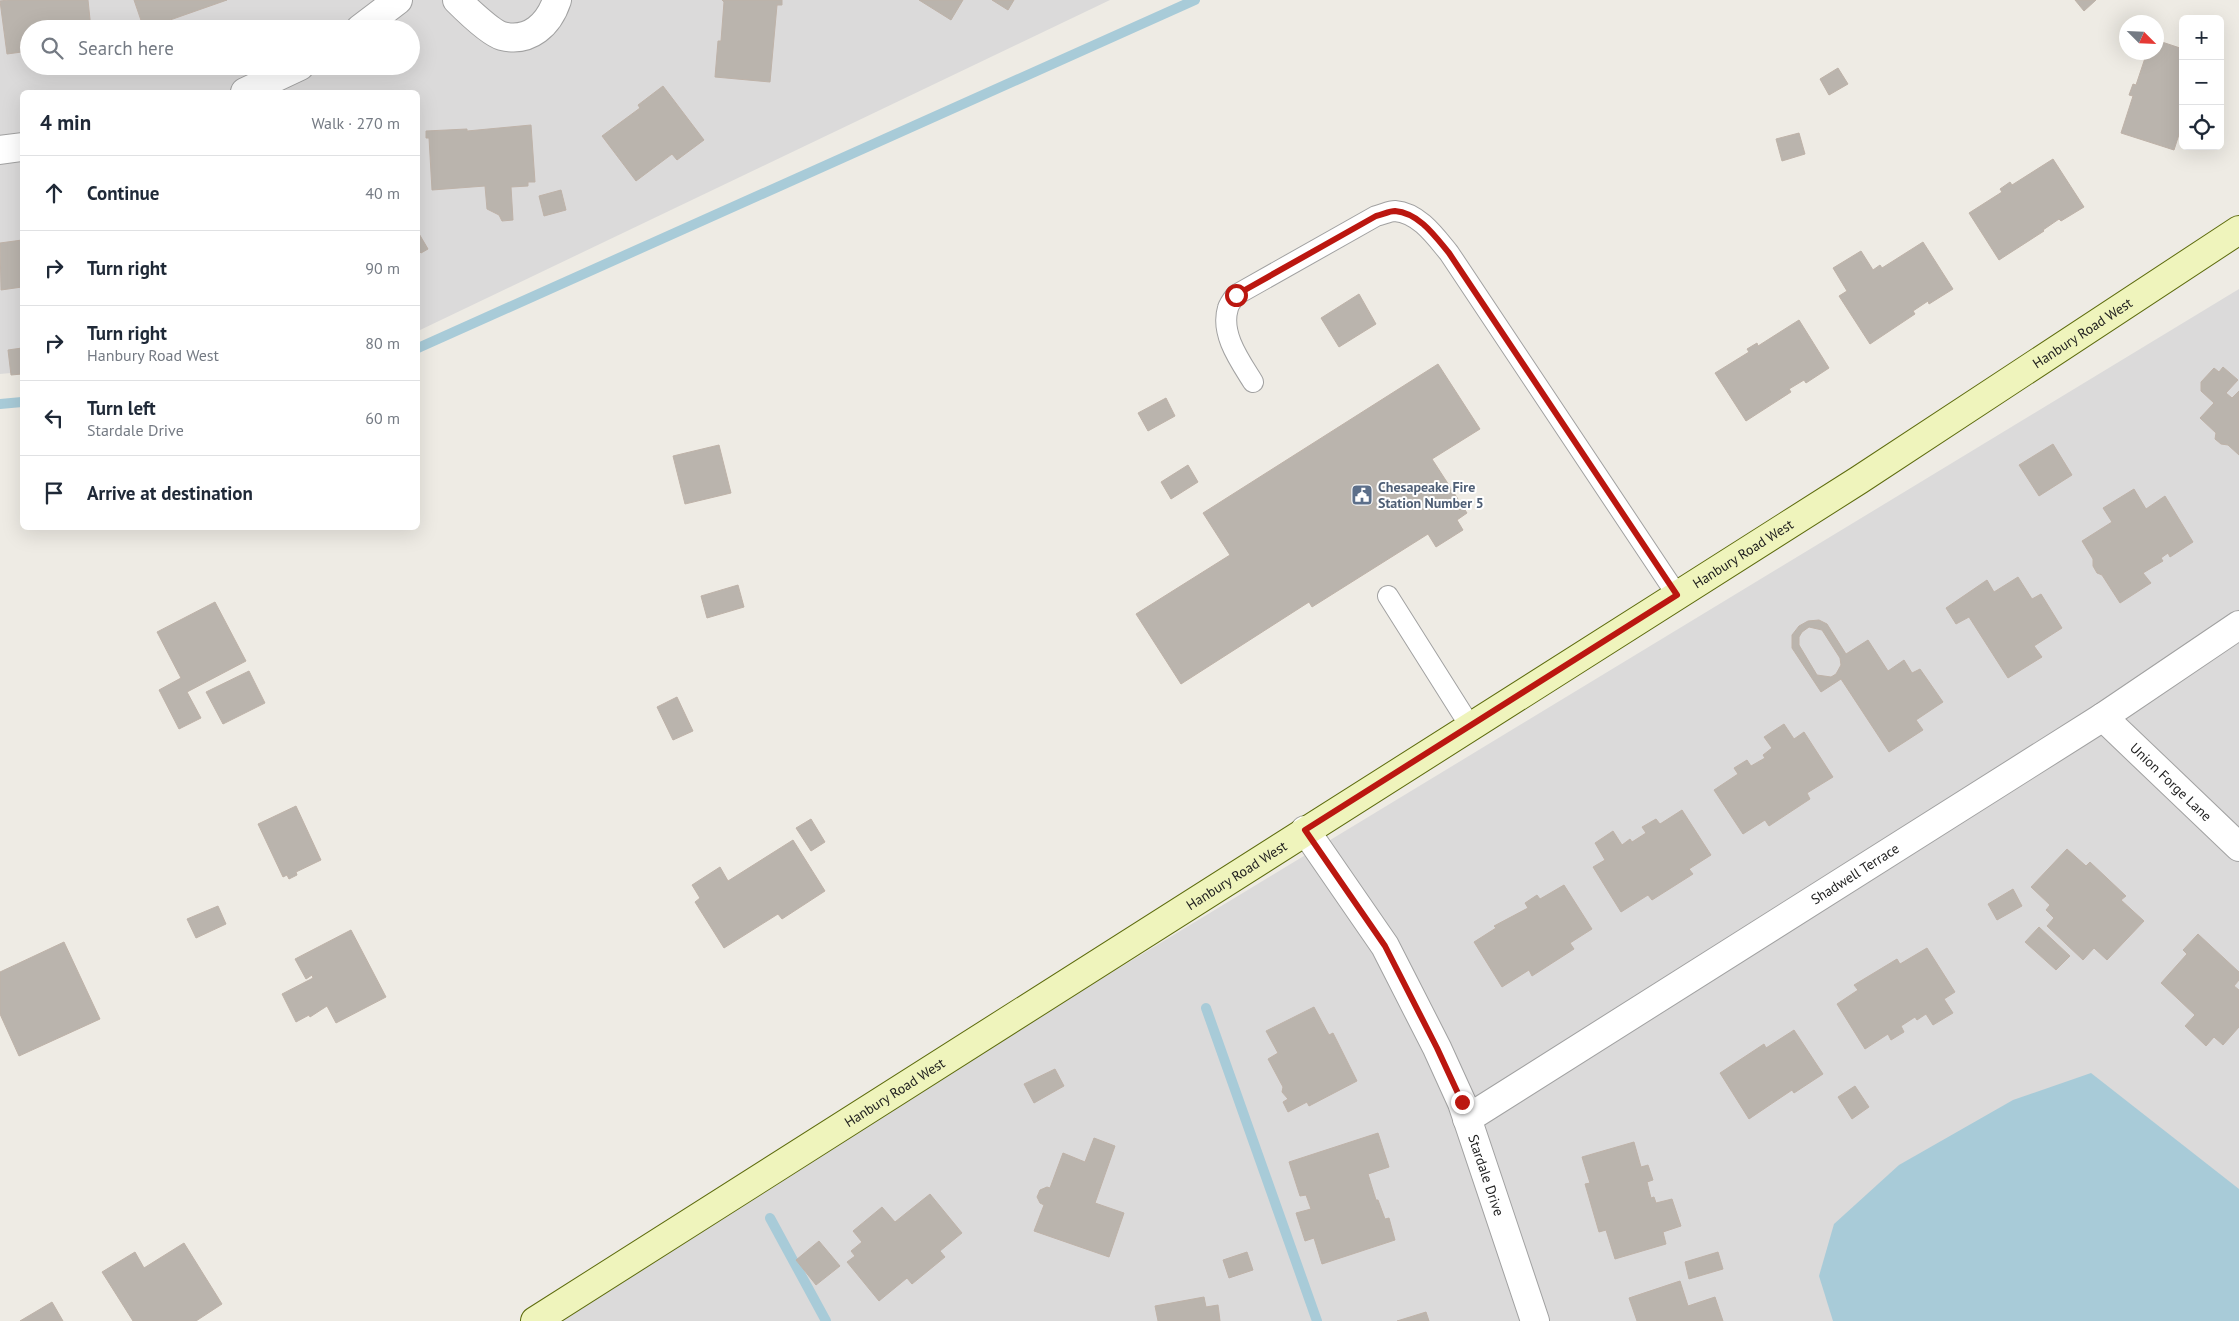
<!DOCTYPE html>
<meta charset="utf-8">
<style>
body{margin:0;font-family:"PT Sans",sans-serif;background:#f6f6f7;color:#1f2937}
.controls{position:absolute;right:15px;top:15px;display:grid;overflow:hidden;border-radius:8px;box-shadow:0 5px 20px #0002}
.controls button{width:45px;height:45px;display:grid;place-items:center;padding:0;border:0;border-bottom:1px solid #e0e1e3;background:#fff;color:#1f2937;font:25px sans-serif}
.compass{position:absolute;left:2119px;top:15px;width:45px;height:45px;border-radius:50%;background:#fff;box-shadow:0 5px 20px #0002;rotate:114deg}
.stop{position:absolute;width:15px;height:15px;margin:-11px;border:4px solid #bb1710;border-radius:50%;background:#fff}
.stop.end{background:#bb1710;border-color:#fff;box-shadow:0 1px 5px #0008}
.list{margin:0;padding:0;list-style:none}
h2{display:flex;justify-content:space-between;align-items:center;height:65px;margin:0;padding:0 20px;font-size:21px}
h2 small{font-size:16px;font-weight:400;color:#747a83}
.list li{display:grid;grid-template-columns:32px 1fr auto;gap:15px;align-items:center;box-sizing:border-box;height:75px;padding:0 20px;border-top:1px solid #e0e1e3}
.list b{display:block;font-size:19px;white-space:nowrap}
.list p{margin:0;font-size:16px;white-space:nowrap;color:#747a83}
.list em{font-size:16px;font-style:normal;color:#747a83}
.icon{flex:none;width:28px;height:28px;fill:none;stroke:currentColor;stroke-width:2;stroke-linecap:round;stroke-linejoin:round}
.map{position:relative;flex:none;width:2239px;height:1321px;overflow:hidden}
.search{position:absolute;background:#fff;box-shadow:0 5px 20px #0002;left:20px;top:20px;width:400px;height:55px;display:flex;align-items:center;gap:12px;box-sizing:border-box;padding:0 18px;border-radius:28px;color:#747a83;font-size:19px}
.panel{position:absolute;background:#fff;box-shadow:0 5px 20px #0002;left:20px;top:90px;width:400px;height:440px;border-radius:8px}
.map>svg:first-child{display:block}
</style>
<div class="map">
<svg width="2239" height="1321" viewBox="0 0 2239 1321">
<rect width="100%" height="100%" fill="#eeebe4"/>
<path fill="#dbdada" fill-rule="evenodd" d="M0,0h1110l-692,331v-239h-396v280l-22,2zM29,29h382v37h-382z
M2239,289v1032h-1702z"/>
<path fill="#a8cbd8" d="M2091,1073l148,116v132h-406l-14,-45 15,-52 65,-59 114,-65z"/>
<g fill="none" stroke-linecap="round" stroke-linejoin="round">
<path stroke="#a8cbd8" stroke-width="10" d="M418,348l777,-348
M0,404l22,-2
M1206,1008l111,313
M770,1218l56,103"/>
</g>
<path fill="#bab4ad" stroke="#beb2a8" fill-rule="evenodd" d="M8,0h80l3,29h-62v22l-22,3 -7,-53z
M134,0h93l-57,20 1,3 -16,6h-11z
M722,0h60v5h-5l-7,77 -55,-5 3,-36h3l3,-39z
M919,0h44l-12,20z
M992,0h22l-6,10z
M2075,0h21l-12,11z
M2156,40l27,9v73l-9,28 -53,-17 12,-37 -4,-1 4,-11 3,1 11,-33h9z
M1838,68l10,16 -19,11 -9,-16z
M663,86l41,54 -27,20 -5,-6 -36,27 -34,-45 38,-28 -2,-3z
M531,125l4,57h-7v4l-17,1 2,33 -11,1 -3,-6 -12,-6 -2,-23 -53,4 -3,-52h-3v-7l41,-2v2z
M1799,133l6,21 -23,7 -6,-22z
M2053,159l31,48 -23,14 -2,-2 -16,11 1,1 -45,29 -30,-47 33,-21 -2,-3 10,-7 2,3z
M561,190l5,20 -22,6 -5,-20z
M21,231h1v56l-21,3 -1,-47 22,-3z
M418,232l10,17 -7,4 -3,-3z
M1923,242l30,47 -24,15 -1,-3 -15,10 2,3 -45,30 -31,-48 8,-5 -14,-23 28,-17 12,19 7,-5 2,3z
M1359,294l17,30 -37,23 -18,-29z
M1799,320l30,48 -23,15 -2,-3 -15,9 2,3 -45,29 -31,-48 34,-21 -2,-3 10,-6 1,3z
M22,348v26l-11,1 -3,-25z
M1438,364l42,65 -48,30 35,54 -10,7 6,10 -27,17 -8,-13 -116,73 -3,-5 -128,82 -45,-70 94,-59 -27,-42z
M2223,367l15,13 -12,13 6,5 7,-7v64l-11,-10 -7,-1 -6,-5 1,-6 -16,-15 14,-15 -13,-12v-9l13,-14 5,4z
M1166,398l9,18 -27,15 -10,-18z
M2053,444l19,31 -33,21 -20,-31z
M719,445l12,48 -46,11 -12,-48z
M1188,465l10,17 -27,17 -10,-17z
M2134,489l12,20 19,-13 28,46 -23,15 -2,-4 -7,5 2,3 -20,12 8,10 -31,20 -18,-28 -5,-2 -4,-7v-7l-11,-18 30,-19 -9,-14z
M2018,577l14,22 9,-5 21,34 -28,18 8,11 -34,21 -39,-61 -13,7 -10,-16 41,-28 7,12z
M738,585l6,22 -37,11 -6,-22z
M215,602l31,59 -59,31 14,26 -22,11 -20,-39 22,-12 -24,-46z
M1819,620l8,4 19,30 22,-14 20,31 16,-11 8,13 8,-4 23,33 -27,18 7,10 -34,22 -48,-73 -20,13 -29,-44v-13l7,-9 9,-5zM1809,627l13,3 18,28 1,7 -5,9 -5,3 -14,-2 -18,-30v-8l3,-5z
M249,671l16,32 -42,21 -17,-32z
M677,697l16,34 -20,9 -16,-33z
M1784,724l10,15 10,-7 29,45 -26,16 3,6 -41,27 -4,-6 -22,14 -29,-44 24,-16 -4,-6 13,-8 4,6 14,-8 -2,-3 9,-7 -8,-11z
M296,806l25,54 -25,12 1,3 -8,4 -2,-4 -4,2 -25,-53z
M1682,810l29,45 -22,14 4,5 -41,26 -4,-5 -27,17 -28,-45 12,-7 -10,-17 18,-12 9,14 8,-6 2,3 14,-9 -4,-6 14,-8 4,5z
M811,819l14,23 -14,9 -15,-23z
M793,840l32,51 -43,28 -4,-5 -54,34 -29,-46 5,-4 -8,-13 28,-18 8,14z
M2067,849l19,17 4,-4 36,34 -5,4 23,21 -37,39 -13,-12 -11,12 -36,-34 7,-8 -8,-8 4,-5 -19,-18z
M1564,885l28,44 -22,14 4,6 -42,27 -3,-6 -27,17 -28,-45 22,-14 -2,-2 34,-18 -3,-5 12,-8 3,4z
M2013,889l9,17 -25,14 -9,-16z
M218,906l8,18 -30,14 -9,-19z
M2039,927l31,29 -14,14 -31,-28z
M351,930l35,67 -50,26 -9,-17 -17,11 -1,-2 -13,7 -14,-28 31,-16 -1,-3 -6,4 -11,-20z
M2198,934l41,38v8l-5,6 5,4v37l-16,18 -9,-8 -8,9 -21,-20 10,-11 -34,-32 26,-29 -4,-4z
M64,942l36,77 -81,37 -19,-42v-42z
M1927,948l28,44 -11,7 9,14 -20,12 -7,-11 -9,6 -2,-3 -14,9 3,6 -13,8 -3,-6 -23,15 -28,-45 21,-14 -4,-5 43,-26 3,5z
M1314,1007l15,28 4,-2 24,48 -48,25 -2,-4 -19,10 -5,-10 5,-3 -6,-7 1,-5 -15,-28 10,-6 -12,-22z
M1794,1030l29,44 -29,19 -2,-3 -43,29 -29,-46 44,-29 2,4z
M1055,1069l9,17 -30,17 -10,-19z
M1855,1086l14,21 -17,12 -14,-22z
M1378,1133l11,34 -21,7 8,26h2l7,19 4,-1 6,22 -73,24 -8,-26 -9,3 -9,-28 15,-4 -5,-14 -6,1 -11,-34z
M1094,1138l21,8 -20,57 29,10 -15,44 -75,-26 10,-26 -4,-2 -3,-6 3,-7 7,-3 3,1 13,-35 22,9z
M1634,1142l7,25 7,-2 5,15 -6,2 4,16 3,-1 2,6 16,-4 9,27 -18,6 3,12 -51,15 -9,-29 -7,2 -14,-48 5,-1 -8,-26z
M930,1194l32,39 -22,18 5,6 -33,27 -5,-6 -28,23 -32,-39 8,-6 -4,-5 11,-9 -9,-11 29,-24 13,15z
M819,1241l21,25 -24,19 -20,-25z
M184,1243l38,61 -26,17h-63l-31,-49 33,-20 9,16z
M1247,1252l6,18 -24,8 -6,-18z
M1718,1252l5,17 -34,10 -4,-17z
M1680,1281l8,25 27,-9 8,24h-86l-8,-23z
M1204,1297l2,10 12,-2 2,16h-62l-3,-15z
M52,1302l11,19h-43z
M1426,1312l3,9h-32z"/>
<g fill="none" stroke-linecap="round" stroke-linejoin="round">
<g stroke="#a1a1a1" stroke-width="22">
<path id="lane" d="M1253,382c-13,-21 -33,-48 -25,-74 1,-4 5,-9 8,-13l140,-79c6,-1 13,-5 19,-5 24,2 40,25 54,42l228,342
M1388,596l82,130"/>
</g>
<g stroke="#a1a1a1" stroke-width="30">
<g id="street">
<path d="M457,0c8,8 34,33 45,36 28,7 47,-12 55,-36"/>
<path d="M360,29l38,-29"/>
<path d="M245,92l55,-26"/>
<path d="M0,150l22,-3"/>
<path id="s1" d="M2103,717l136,130"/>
<path id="s2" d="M1305,830l80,116 52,102 25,55 73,218"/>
<path id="s3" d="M1467,1119l636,-402 136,-92"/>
</g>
</g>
<g stroke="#5d6b0d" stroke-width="30">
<g id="secondary">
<path id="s4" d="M535,1321l1324,-841 380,-250"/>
</g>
</g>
<use href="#lane" stroke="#fff" stroke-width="20"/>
<use href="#street" stroke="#fff" stroke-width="28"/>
<use href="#secondary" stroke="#eff4bc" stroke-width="28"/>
</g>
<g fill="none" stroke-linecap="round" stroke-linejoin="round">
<path stroke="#bb1710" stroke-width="6" d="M1236,295l140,-79c6,-1 13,-5 19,-5 24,2 40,25 54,42l228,342 -372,235 80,116 52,102 25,54"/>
</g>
<defs>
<g id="civic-square" transform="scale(1.125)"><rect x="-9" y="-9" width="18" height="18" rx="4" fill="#5c6f8a" stroke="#fff"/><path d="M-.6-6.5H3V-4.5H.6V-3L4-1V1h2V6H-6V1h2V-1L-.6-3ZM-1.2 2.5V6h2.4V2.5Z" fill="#fff"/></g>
</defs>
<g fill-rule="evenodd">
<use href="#civic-square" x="1362" y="495"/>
</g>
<g text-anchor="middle" stroke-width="4" stroke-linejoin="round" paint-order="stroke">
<g font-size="14" fill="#1d1d1d" stroke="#fff">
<text dy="5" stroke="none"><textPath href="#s4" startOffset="1836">Hanbury Road West</textPath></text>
<text dy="5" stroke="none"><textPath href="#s4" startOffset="1431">Hanbury Road West</textPath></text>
<text dy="5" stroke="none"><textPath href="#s1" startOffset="94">Union Forge Lane</textPath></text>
<text dy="5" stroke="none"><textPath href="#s4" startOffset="831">Hanbury Road West</textPath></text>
<text dy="5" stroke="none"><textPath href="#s3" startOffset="459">Shadwell Terrace</textPath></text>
<text dy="5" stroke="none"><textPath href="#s4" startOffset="426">Hanbury Road West</textPath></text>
<text dy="5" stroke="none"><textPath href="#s2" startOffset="392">Stardale Drive</textPath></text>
</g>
<g font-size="14" font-weight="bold" fill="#4e5e75" stroke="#fff" text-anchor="start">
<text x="1378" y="492">Chesapeake Fire<tspan x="1378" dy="16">Station Number 5</tspan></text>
</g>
</g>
</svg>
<div class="controls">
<button>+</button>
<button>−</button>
<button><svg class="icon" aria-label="locate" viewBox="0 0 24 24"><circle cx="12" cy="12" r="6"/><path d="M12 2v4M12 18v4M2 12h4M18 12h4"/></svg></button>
</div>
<svg class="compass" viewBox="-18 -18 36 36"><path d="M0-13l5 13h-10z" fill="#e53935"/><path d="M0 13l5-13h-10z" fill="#747a83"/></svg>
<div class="stop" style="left:1236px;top:295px"></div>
<div class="stop end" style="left:1462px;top:1102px"></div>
<div class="search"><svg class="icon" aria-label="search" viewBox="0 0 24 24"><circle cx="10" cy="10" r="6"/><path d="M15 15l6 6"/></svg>Search here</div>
<section class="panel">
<h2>4 min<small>Walk · 270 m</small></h2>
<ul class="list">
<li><svg class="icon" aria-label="ahead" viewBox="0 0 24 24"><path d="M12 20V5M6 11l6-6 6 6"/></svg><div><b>Continue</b></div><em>40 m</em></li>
<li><svg class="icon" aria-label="right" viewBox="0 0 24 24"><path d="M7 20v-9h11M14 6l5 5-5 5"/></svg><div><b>Turn right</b></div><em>90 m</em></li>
<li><svg class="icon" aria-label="right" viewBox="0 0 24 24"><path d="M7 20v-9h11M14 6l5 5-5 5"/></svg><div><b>Turn right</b><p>Hanbury Road West</p></div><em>80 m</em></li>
<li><svg class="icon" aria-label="left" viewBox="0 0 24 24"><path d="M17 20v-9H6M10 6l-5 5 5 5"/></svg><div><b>Turn left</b><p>Stardale Drive</p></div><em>60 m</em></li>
<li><svg class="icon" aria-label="arrive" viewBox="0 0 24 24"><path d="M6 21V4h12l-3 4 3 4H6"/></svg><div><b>Arrive at destination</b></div></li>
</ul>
</section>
</div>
